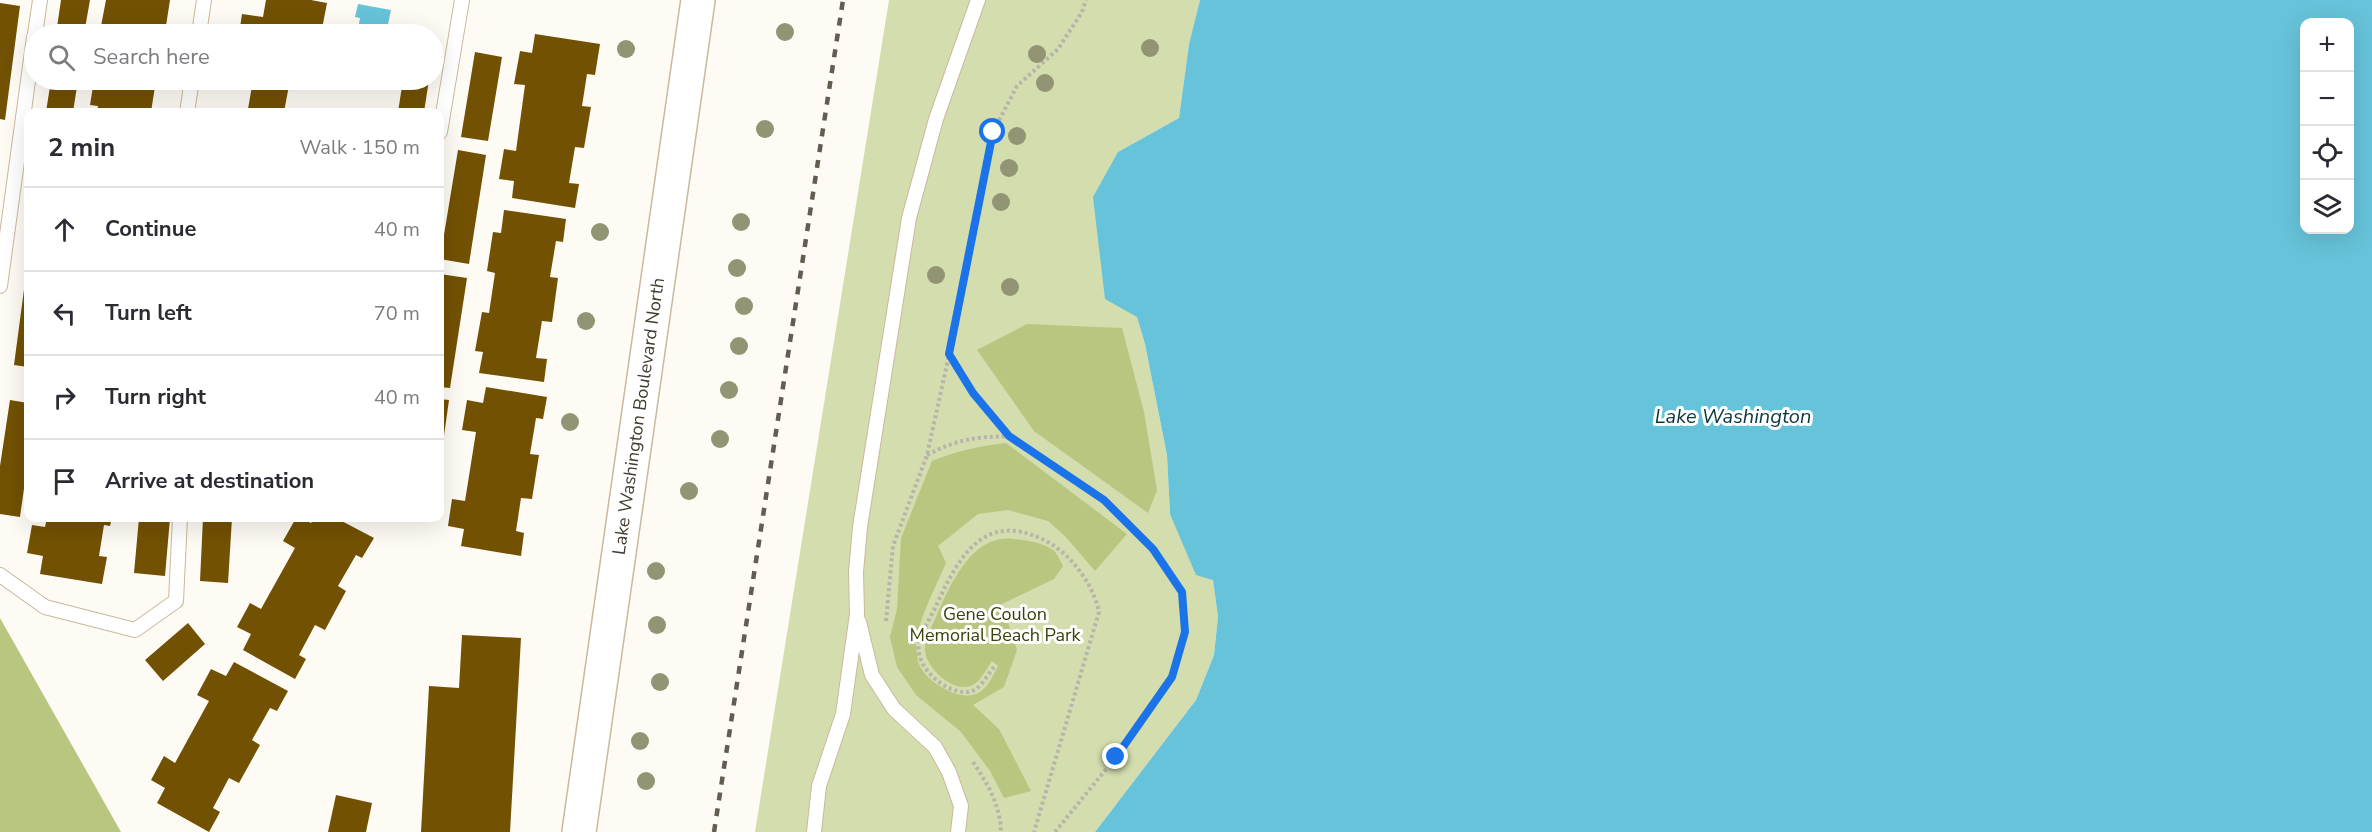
<!DOCTYPE html>
<meta charset="utf-8">
<style>
body{margin:0;font-family:"Nunito Sans",sans-serif;background:#f7f7f7;color:#2b2b33}
.controls{position:absolute;right:18px;top:18px;display:grid;overflow:hidden;border-radius:12px;box-shadow:0 6px 24px #0002}
.controls button{width:54px;height:54px;display:grid;place-items:center;padding:0;border:0;border-bottom:2px solid #e1e1e2;background:#fff;color:#2b2b33;font:30px sans-serif}
.stop{position:absolute;width:18px;height:18px;margin:-14px;border:4px solid #1a73e8;border-radius:50%;background:#fff}
.stop.end{background:#1a73e8;border-color:#fff;box-shadow:0 2px 6px #0008}
.list{margin:0;padding:0;list-style:none}
h2{display:flex;justify-content:space-between;align-items:center;height:78px;margin:0;padding:0 24px;font-size:26px}
h2 small{font-size:20px;font-weight:400;color:#7c7c81}
.list li{display:grid;grid-template-columns:39px 1fr auto;gap:18px;align-items:center;box-sizing:border-box;height:84px;padding:0 24px;border-top:2px solid #e1e1e2}
.list b{display:block;font-size:22px;white-space:nowrap}
.list em{font-size:20px;font-style:normal;color:#7c7c81}
.icon{flex:none;width:33px;height:33px;fill:none;stroke:currentColor;stroke-width:2;stroke-linecap:round;stroke-linejoin:round}
.map{position:relative;flex:none;width:2372px;height:832px;overflow:hidden}
.search{position:absolute;background:#fff;box-shadow:0 6px 24px #0002;left:24px;top:24px;width:420px;height:66px;display:flex;align-items:center;gap:15px;box-sizing:border-box;padding:0 21px;border-radius:33px;color:#7c7c81;font-size:22px}
.panel{position:absolute;background:#fff;box-shadow:0 6px 24px #0002;left:24px;top:108px;width:420px;height:414px;border-radius:12px}
.map>svg:first-child{display:block}
</style>
<div class="map">
<svg width="2372" height="832" viewBox="0 0 2372 832">
<rect width="100%" height="100%" fill="#fefaf4"/>
<path fill="#d3ddad" d="M889,0h311l-11,44 -10,74 -61,34 19,165 8,27 22,111 3,59 43,66 5,37 -4,38 -18,45 -101,132h-340z"/>
<path fill="#b9c680" d="M1027,324l95,4 22,84 13,78 -9,23 -114,-82 -57,-81z
M1006,443l121,91 -32,37 -30,-35 -17,-15 -40,-11 -30,4 -40,32 8,17c-8,19 -31,64 -30,82 1,6 1,14 3,19 7,18 42,40 61,28 9,-6 13,-17 18,-26l-6,-5c-5,7 -10,17 -16,22 -19,14 -49,-13 -51,-32 -1,-12 7,-24 11,-34 14,-32 36,-84 78,-78 12,1 30,4 39,11 4,3 7,11 10,16l-9,13 -52,25 15,46 -13,37 -31,18 26,24 32,62 -27,7 -14,-27 -29,-39 -45,-37 -19,-28 -7,-30 7,-28 4,-71 31,-77c25,-10 46,-15 74,-18z
M0,618l121,214h-121z"/>
<path fill="#66c3da" fill-rule="evenodd" d="M1200,0h1172v832h-1277l101,-132 18,-45 4,-38 -5,-37 -17,-5 -26,-61 -3,-59 -22,-111 -8,-27 -32,-18 -12,-102 25,-45 61,-34 10,-74zM2304,22h46v208h-46z
M358,4l33,6 -5,24h-29l3,-16 -5,-1z"/>
<path fill="#725102" d="M61,0h29l-6,34h-28z
M106,0h64l-5,32 12,2h-68l1,-7 -9,-1z
M266,0h45l16,3 -6,31h-82l3,-20 21,3z
M0,3l20,3 -15,114 -5,-1z
M535,34l65,10 -5,31 -8,-1 -5,32 9,1 -7,41 -9,-1 -6,36 10,1 -4,24 -63,-10 2,-17 -15,-2 5,-30 12,2 9,-66 -11,-1 6,-33 12,2z
M475,52l27,5 -14,84 -27,-4z
M51,80h27l-5,32h-27z
M94,80h62l-5,32h-54l1,-6 -8,-1z
M253,80h37l-6,32 -36,-3z
M403,80h26l-5,32h-26z
M323,108l22,3v1h-23z
M458,150l28,5 -17,109 -29,-5z
M504,210l62,9 -3,23 -7,-1 -6,36 8,1 -6,44 -10,-1 -6,37 11,1 -3,23 -65,-9 4,-21 -8,-1 7,-39 7,1 6,-40 -8,-2 6,-39 8,1z
M440,274l27,4 -17,110 -10,-1z
M25,282l3,1v84l-14,-2z
M486,387l61,10 -4,22 -7,-1 -6,36 9,1 -7,44 -11,-1 -5,33 8,2 -3,23 -60,-10 3,-17 -16,-3 4,-27 13,2 11,-69 -14,-2 5,-30 16,3z
M440,399l9,1 -8,57h-1z
M10,400l18,3v57l-8,57 -20,-3v-48z
M47,518h65l-2,8 -6,-1 -5,31 8,1 -5,27 -62,-10 3,-18 -16,-3 5,-28 13,2z
M139,518h31l-5,58 -31,-3z
M203,518h29l-4,65 -28,-2z
M296,518h5l10,5 4,-5h21l38,20 -12,20 -6,-3 -18,31 8,5 -21,39 -10,-5 -16,30 7,4 -11,20 -52,-29 8,-16 -14,-7 13,-24 11,6 34,-61 -12,-7z
M188,623l17,21 -42,37 -18,-21z
M462,635l59,3 -11,194h-89l8,-146 30,2z
M234,662l54,29 -11,20 -7,-3 -18,32 8,5 -21,38 -10,-5 -16,30 7,4 -11,20 -52,-29 8,-15 -14,-8 13,-24 11,7 34,-62 -12,-6 14,-26 15,7z
M336,795l36,8 -6,29h-38z"/>
<g fill="none" stroke-linecap="round" stroke-linejoin="round">
<g stroke="#cab99c" stroke-width="16">
<path id="service" d="M35,34l5,-34
M199,34l5,-34
M187,112l5,-32
M440,132l22,-132
M0,286l34,-249
M0,575l45,32 90,23 41,-29 4,-83
M859,622l13,53 22,34 41,38 14,25 12,34 -3,26
M814,832l5,-46 24,-72 14,-100 -1,-42 4,-45 49,-309 27,-99 42,-119"/>
</g>
<g stroke="#cab99c" stroke-width="36">
<g id="tertiary">
<path id="s1" d="M579,832l119,-832"/>
</g>
</g>
<path stroke="#b8b3ab" stroke-width="4" stroke-dasharray="3 3" stroke-linecap="butt" d="M927,455c30,-16 49,-18 82,-19
M886,621l7,-75 34,-91 22,-100
M994,667c-7,8 -14,24 -26,25 -22,2 -54,-25 -49,-49 3,-12 12,-26 17,-37 22,-48 47,-95 106,-67 27,12 51,44 57,73l-65,220
M973,762c15,23 27,42 28,70
M1055,832l61,-75 56,-80 13,-45 -4,-40 -28,-43 -49,-49 -95,-64 -36,-43 -24,-39 44,-222 24,-46 41,-37 24,-37 4,-12"/>
<use href="#service" stroke="#fff" stroke-width="14"/>
<use href="#tertiary" stroke="#fff" stroke-width="33"/>
<path stroke="#625c51" stroke-width="4.5" stroke-dasharray="8 8" stroke-linecap="butt" d="M714,832l129,-832"/>
</g>
<g fill="#929474">
<circle cx="785" cy="32" r="9"/>
<circle cx="1150" cy="48" r="9"/>
<circle cx="626" cy="49" r="9"/>
<circle cx="1037" cy="54" r="9"/>
<circle cx="1045" cy="83" r="9"/>
<circle cx="765" cy="129" r="9"/>
<circle cx="1017" cy="136" r="9"/>
<circle cx="1009" cy="168" r="9"/>
<circle cx="1001" cy="202" r="9"/>
<circle cx="741" cy="222" r="9"/>
<circle cx="600" cy="232" r="9"/>
<circle cx="737" cy="268" r="9"/>
<circle cx="936" cy="275" r="9"/>
<circle cx="1010" cy="287" r="9"/>
<circle cx="744" cy="306" r="9"/>
<circle cx="586" cy="321" r="9"/>
<circle cx="739" cy="346" r="9"/>
<circle cx="729" cy="390" r="9"/>
<circle cx="570" cy="422" r="9"/>
<circle cx="720" cy="439" r="9"/>
<circle cx="689" cy="491" r="9"/>
<circle cx="656" cy="571" r="9"/>
<circle cx="657" cy="625" r="9"/>
<circle cx="660" cy="682" r="9"/>
<circle cx="640" cy="741" r="9"/>
<circle cx="646" cy="781" r="9"/>
</g>
<g fill="none" stroke-linecap="round" stroke-linejoin="round">
<path stroke="#1a73e8" stroke-width="8" d="M993,132l-44,222 24,39 36,43 95,64 49,49 29,43 3,40 -13,45 -56,80"/>
</g>
<g text-anchor="middle" stroke-width="6" stroke-linejoin="round" paint-order="stroke">
<g font-size="18" fill="#433c30" stroke="#fff">
<text dy="6" stroke="none"><textPath href="#s1" startOffset="420">Lake Washington Boulevard North</textPath></text>
</g>
<g font-size="18" fill="#3a410b" stroke="#fff">
<text x="995" y="620">Gene Coulon<tspan x="995" dy="21">Memorial Beach Park</tspan></text>
</g>
<g font-size="20" font-style="italic" fill="#0a3741" stroke="#fff">
<text x="1733" y="423">Lake Washington</text>
</g>
</g>
</svg>
<div class="controls">
<button>+</button>
<button>−</button>
<button><svg class="icon" aria-label="locate" viewBox="0 0 24 24"><circle cx="12" cy="12" r="6"/><path d="M12 2v4M12 18v4M2 12h4M18 12h4"/></svg></button>
<button><svg class="icon" aria-label="layers" viewBox="0 0 24 24"><path d="M12 4l9 5-9 5-9-5zM3 14l9 5 9-5"/></svg></button>
</div>
<div class="stop" style="left:993px;top:132px"></div>
<div class="stop end" style="left:1116px;top:757px"></div>
<div class="search"><svg class="icon" aria-label="search" viewBox="0 0 24 24"><circle cx="10" cy="10" r="6"/><path d="M15 15l6 6"/></svg>Search here</div>
<section class="panel">
<h2>2 min<small>Walk · 150 m</small></h2>
<ul class="list">
<li><svg class="icon" aria-label="ahead" viewBox="0 0 24 24"><path d="M12 20V5M6 11l6-6 6 6"/></svg><div><b>Continue</b></div><em>40 m</em></li>
<li><svg class="icon" aria-label="left" viewBox="0 0 24 24"><path d="M17 20v-9H6M10 6l-5 5 5 5"/></svg><div><b>Turn left</b></div><em>70 m</em></li>
<li><svg class="icon" aria-label="right" viewBox="0 0 24 24"><path d="M7 20v-9h11M14 6l5 5-5 5"/></svg><div><b>Turn right</b></div><em>40 m</em></li>
<li><svg class="icon" aria-label="arrive" viewBox="0 0 24 24"><path d="M6 21V4h12l-3 4 3 4H6"/></svg><div><b>Arrive at destination</b></div></li>
</ul>
</section>
</div>
